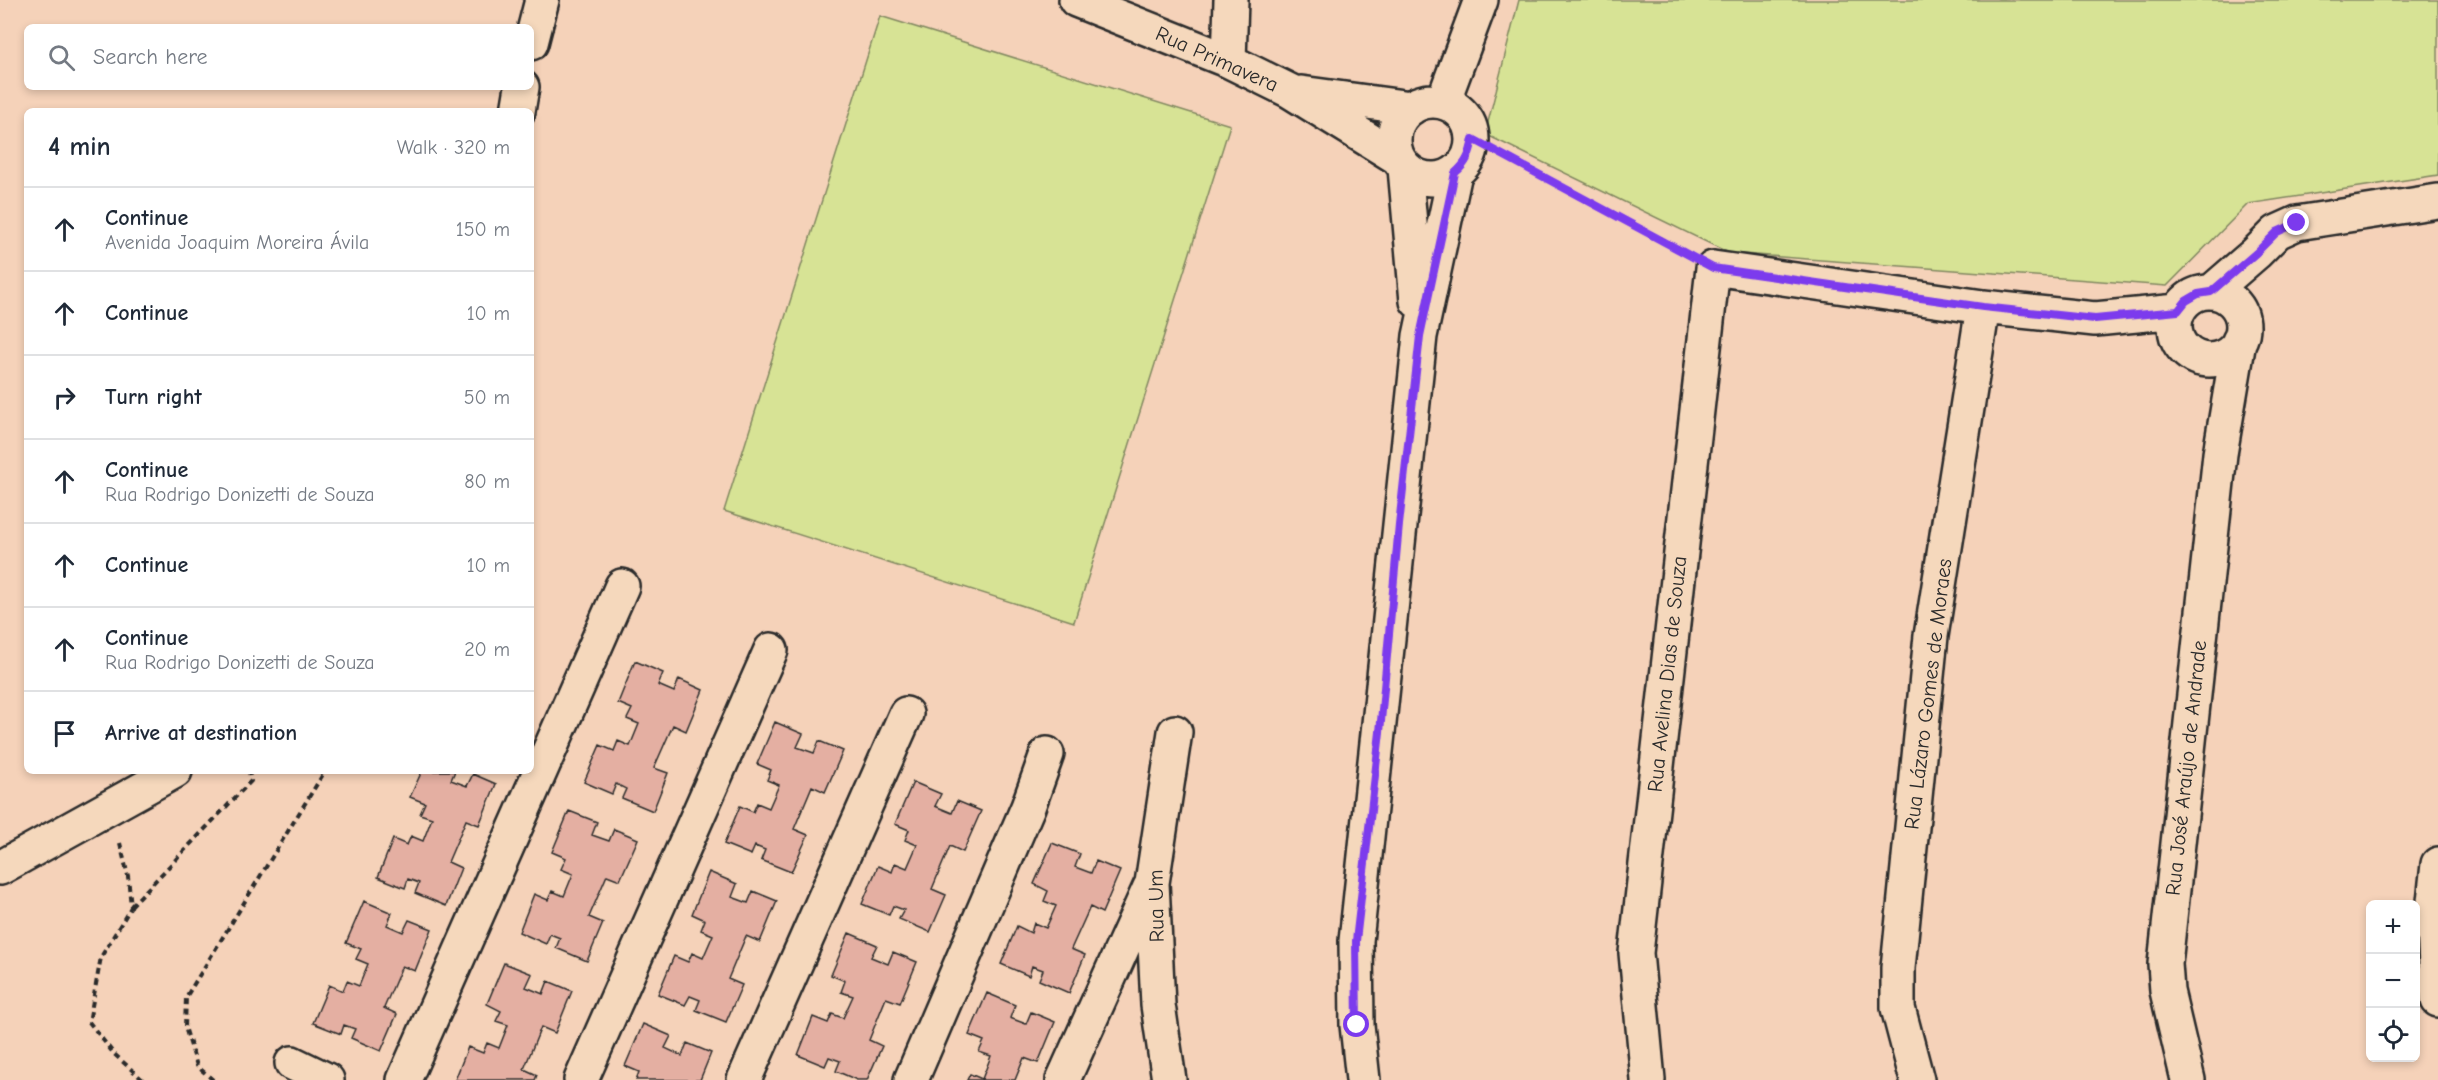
<!DOCTYPE html>
<meta charset="utf-8">
<style>
body{margin:0;font-family:"Comic Neue",sans-serif;background:#f2f2f3;color:#1f2937}
.controls{position:absolute;right:18px;bottom:18px;display:grid;overflow:hidden;border-radius:9px;box-shadow:0 3px 9px #0003}
.controls button{width:54px;height:54px;display:grid;place-items:center;padding:0;border:0;border-bottom:2px solid #e0e1e3;background:#fff;color:#1f2937;font:30px sans-serif}
.stop{position:absolute;width:18px;height:18px;margin:-14px;border:4px solid #7c3aed;border-radius:50%;background:#fff}
.stop.end{background:#7c3aed;border-color:#fff;box-shadow:0 2px 6px #0008}
.list{margin:0;padding:0;list-style:none}
h2{display:flex;justify-content:space-between;align-items:center;height:78px;margin:0;padding:0 24px;font-size:26px}
h2 small{font-size:20px;font-weight:400;color:#747a83}
.list li{display:grid;grid-template-columns:39px 1fr auto;gap:18px;align-items:center;box-sizing:border-box;height:84px;padding:0 24px;border-top:2px solid #e0e1e3}
.list b{display:block;font-size:22px;white-space:nowrap}
.list p{margin:0;font-size:20px;white-space:nowrap;color:#747a83}
.list em{font-size:20px;font-style:normal;color:#747a83}
.icon{flex:none;width:33px;height:33px;fill:none;stroke:currentColor;stroke-width:2;stroke-linecap:round;stroke-linejoin:round}
.map{position:relative;flex:none;width:2438px;height:1080px;overflow:hidden}
.search{position:absolute;background:#fff;box-shadow:0 3px 9px #0003;left:24px;top:24px;width:510px;height:66px;display:flex;align-items:center;gap:15px;box-sizing:border-box;padding:0 21px;border-radius:9px;color:#747a83;font-size:22px}
.panel{position:absolute;background:#fff;box-shadow:0 3px 9px #0003;left:24px;top:108px;width:510px;height:666px;border-radius:9px}
.map>svg:first-child{display:block}
</style>
<div class="map">
<svg width="2438" height="1080" viewBox="0 0 2438 1080">
<rect width="100%" height="100%" fill="#f5d2b9"/>
<filter id="ink" filterUnits="userSpaceOnUse"><feTurbulence type="fractalNoise" baseFrequency=".0167" numOctaves="2"/><feDisplacementMap in="SourceGraphic" scale="12" xChannelSelector="R" yChannelSelector="G"/><feConvolveMatrix kernelMatrix="1 2 1 2 8 2 1 2 1" color-interpolation-filters="sRGB"/></filter>
<g filter="url(#ink)">
<path fill="#d7e395" stroke="#818760" stroke-width="1.5" d="M1519,0h919v175l-190,29 -81,82 -438,-33 -244,-119z
M880,16l350,109 -156,497 -350,-111z"/>
<path fill="#e4afa2" stroke="#2b2b2b" stroke-width="1.5" d="M635,661l28,12 -5,12 16,7 5,-13 24,11 -17,41 -13,-6 -19,43 14,5 -15,38 -31,-13 4,-9 -10,-5 -4,10 -28,-12 16,-37 14,6 4,-10 12,5 9,-22 -12,-5 5,-10 -14,-6z
M775,722l28,12 -6,13 17,6 5,-12 24,10 -18,41 -13,-6 -18,43 14,6 -17,37 -30,-12 4,-10 -10,-4 -4,9 -27,-11 16,-38 13,6 4,-9 12,5 10,-23 -12,-5 4,-10 -14,-6z
M422,771h33l-4,9 16,6 6,-12 23,10 -17,41 -13,-5 -18,42 13,6 -15,38 -31,-13 4,-10 -11,-4 -3,9 -27,-11 15,-38 14,6 4,-9 12,5 9,-23 -12,-4 5,-11 -15,-6z
M913,782l28,12 -6,12 17,7 5,-12 24,10 -18,41 -13,-6 -18,43 14,6 -16,37 -31,-13 5,-9 -11,-4 -4,9 -27,-11 16,-38 14,6 3,-9 12,5 10,-23 -12,-5 4,-10 -14,-6z
M569,811l28,11 -5,13 17,6 5,-12 24,10 -18,41 -13,-5 -18,42 14,6 -16,38 -31,-13 4,-10 -10,-4 -4,10 -27,-12 15,-38 14,6 4,-9 12,5 9,-22 -12,-5 5,-11 -14,-6z
M1052,843l28,11 -5,13 16,6 5,-12 24,10 -18,42 -12,-6 -19,42 14,6 -16,38 -30,-13 4,-10 -11,-4 -3,10 -28,-12 16,-38 14,7 3,-10 12,5 10,-22 -12,-5 4,-10 -14,-7z
M709,872l28,12 -5,13 16,6 5,-12 24,10 -17,41 -14,-6 -18,43 14,6 -16,37 -30,-12 4,-10 -10,-4 -5,9 -27,-11 16,-38 14,6 4,-9 11,5 10,-23 -12,-5 4,-10 -13,-6z
M364,901l28,12 -5,12 16,7 6,-12 23,9 -17,42 -13,-5 -18,42 13,6 -16,37 -30,-13 4,-9 -11,-4 -3,9 -28,-11 16,-38 14,6 4,-10 12,5 9,-22 -12,-5 5,-10 -15,-6z
M849,933l28,12 -6,12 17,7 5,-12 24,10 -17,41 -14,-5 -17,42 13,6 -15,34h-10l-21,-9 4,-10 -11,-4 -4,9 -27,-11 15,-38 15,6 4,-9 11,4 10,-22 -12,-4 4,-11 -14,-6z
M504,963l28,11 -6,13 17,7 5,-13 24,10 -17,42 -14,-6 -17,42 13,6 -2,5h-80l13,-33 15,6 4,-10 12,5 9,-23 -12,-4 5,-10 -14,-7z
M987,993l28,12 -5,13 16,6 5,-12 24,10 -17,41 -14,-5 -9,22h-48l3,-6 12,5 9,-23 -12,-4 5,-11 -15,-6z
M643,1024l28,12 -6,12 17,8 5,-13 24,10 -11,27h-64l3,-8 -14,-6z"/>
<g fill="none" stroke-linecap="round" stroke-linejoin="round">
<g stroke="#2b2b2b" stroke-width="38">
<path id="minor" d="M1076,0l153,61 61,30 108,67
M1229,61l2,-61
M1301,93l110,15
M1394 140a39 39 0 1 1 78 0a39 39 0 1 1-78 0Z
M1452,105l-6,-11 35,-94
M1405,168l12,133
M2211,292l45,-39 21,-21 20,-9 141,-22
M2175 326a34 34 0 1 1 68 0a34 34 0 1 1-68 0Z
M2438,864l-5,47 5,89
M292,1063l35,17
M404,1080l218,-494
M581,1080l190,-430
M744,1080l162,-366
M911,1080l117,-273 19,-53
M1063,1080l87,-193
M1169,1080l-11,-75 -6,-122 23,-151
M1363,1080l-6,-55 -1,-84 64,-605 35,-163
M1648,1080l-12,-127 77,-685 270,39 112,12 83,-8
M1917,1080l-19,-72v-40l33,-332 52,-329
M2188,1080l-21,-89 -2,-27 55,-510 19,-113"/>
</g>
<g stroke="#2b2b2b" stroke-width="38">
<path id="tertiary" d="M531,43l11,-43
M518,111l4,-24
M0,868l175,-97"/>
</g>
<path stroke="#2b2b2b" stroke-width="4" stroke-dasharray="6 4.5" stroke-linecap="butt" d="M1473,139l211,113
M120,843l8,33 3,31 -30,50 -12,65 25,32 29,26
M131,906l120,-125 -2,-10
M213,1080l-16,-14 -12,-39 1,-30 139,-226"/>
<use href="#minor" stroke="#f5d8bc" stroke-width="33"/>
<use href="#tertiary" stroke="#f5d8bc" stroke-width="33"/>
</g>
</g>
<g fill="none" stroke-linecap="round" stroke-linejoin="round" filter="url(#ink)">
<path stroke="#7c3aed" stroke-width="8" d="M1357,1025l-1,-84 24,-209 19,-207 21,-189 35,-163c12,-10 15,-19 18,-34l240,129 270,39 112,12 83,-8 8,-10 12,-7 13,-2 45,-39 21,-21 20,-9"/>
</g>
<g text-anchor="middle" stroke-width="6" stroke-linejoin="round" paint-order="stroke">
<g font-size="21" fill="#2b2b2b" stroke="#f5d8bc">
<text transform="translate(1217 59) rotate(24)" y="7">Rua Primavera</text>
<text transform="translate(1667 674) rotate(-84)" y="7">Rua Avelina Dias de Souza</text>
<text transform="translate(1928 694) rotate(-83)" y="7">Rua Lázaro Gomes de Moraes</text>
<text transform="translate(2186 768) rotate(-84)" y="7">Rua José Araújo de Andrade</text>
<text transform="translate(1156 906) rotate(-91)" y="7">Rua Um</text>
</g>
</g>
</svg>
<div class="controls">
<button>+</button>
<button>−</button>
<button><svg class="icon" aria-label="locate" viewBox="0 0 24 24"><circle cx="12" cy="12" r="6"/><path d="M12 2v4M12 18v4M2 12h4M18 12h4"/></svg></button>
</div>
<div class="stop" style="left:1357px;top:1025px"></div>
<div class="stop end" style="left:2297px;top:223px"></div>
<div class="search"><svg class="icon" aria-label="search" viewBox="0 0 24 24"><circle cx="10" cy="10" r="6"/><path d="M15 15l6 6"/></svg>Search here</div>
<section class="panel">
<h2>4 min<small>Walk · 320 m</small></h2>
<ul class="list">
<li><svg class="icon" aria-label="ahead" viewBox="0 0 24 24"><path d="M12 20V5M6 11l6-6 6 6"/></svg><div><b>Continue</b><p>Avenida Joaquim Moreira Ávila</p></div><em>150 m</em></li>
<li><svg class="icon" aria-label="ahead" viewBox="0 0 24 24"><path d="M12 20V5M6 11l6-6 6 6"/></svg><div><b>Continue</b></div><em>10 m</em></li>
<li><svg class="icon" aria-label="right" viewBox="0 0 24 24"><path d="M7 20v-9h11M14 6l5 5-5 5"/></svg><div><b>Turn right</b></div><em>50 m</em></li>
<li><svg class="icon" aria-label="ahead" viewBox="0 0 24 24"><path d="M12 20V5M6 11l6-6 6 6"/></svg><div><b>Continue</b><p>Rua Rodrigo Donizetti de Souza</p></div><em>80 m</em></li>
<li><svg class="icon" aria-label="ahead" viewBox="0 0 24 24"><path d="M12 20V5M6 11l6-6 6 6"/></svg><div><b>Continue</b></div><em>10 m</em></li>
<li><svg class="icon" aria-label="ahead" viewBox="0 0 24 24"><path d="M12 20V5M6 11l6-6 6 6"/></svg><div><b>Continue</b><p>Rua Rodrigo Donizetti de Souza</p></div><em>20 m</em></li>
<li><svg class="icon" aria-label="arrive" viewBox="0 0 24 24"><path d="M6 21V4h12l-3 4 3 4H6"/></svg><div><b>Arrive at destination</b></div></li>
</ul>
</section>
</div>
